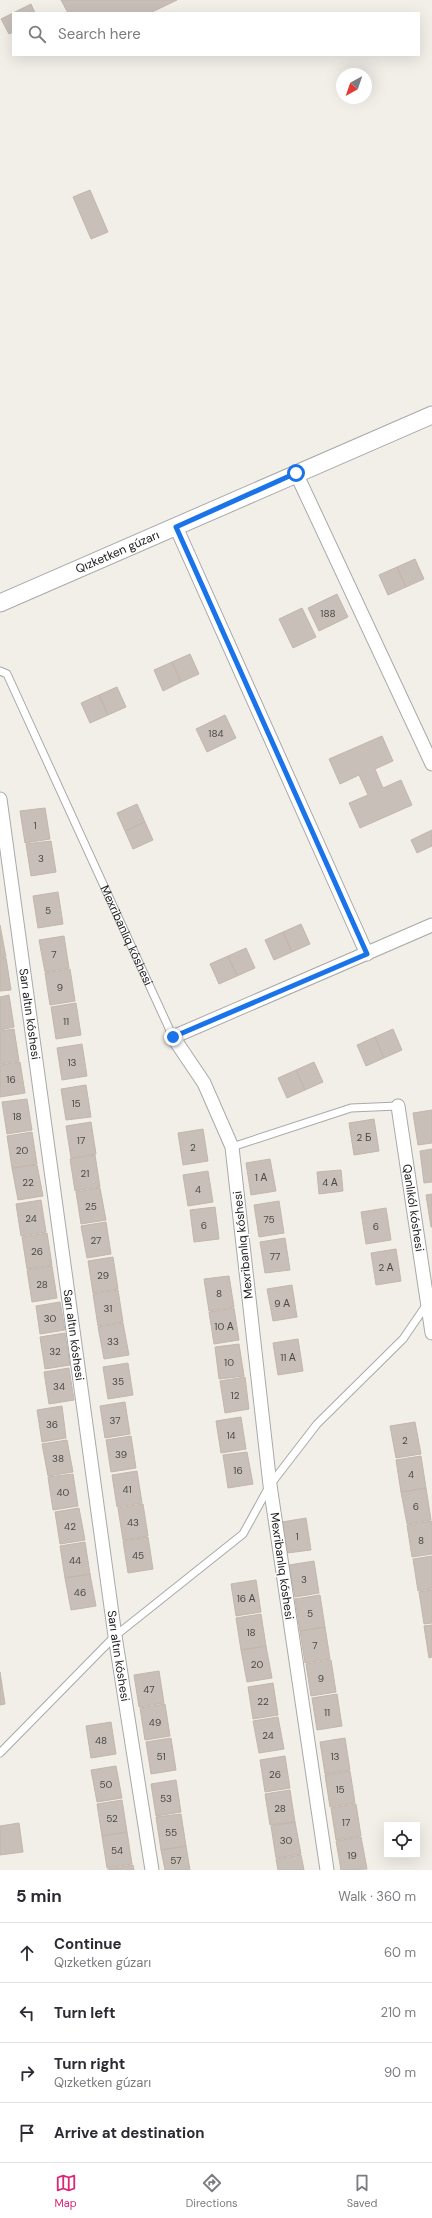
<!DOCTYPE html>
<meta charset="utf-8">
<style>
body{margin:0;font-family:"DM Sans",sans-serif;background:#f2f2f3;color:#2b2b33}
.controls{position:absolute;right:12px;bottom:12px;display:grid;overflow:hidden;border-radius:0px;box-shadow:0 4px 16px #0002}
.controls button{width:36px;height:36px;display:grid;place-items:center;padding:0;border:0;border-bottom:1px solid #e1e1e2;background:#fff;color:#2b2b33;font:20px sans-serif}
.compass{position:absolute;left:336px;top:68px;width:36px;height:36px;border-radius:50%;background:#fff;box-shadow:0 4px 16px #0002;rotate:220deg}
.stop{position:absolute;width:12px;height:12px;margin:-9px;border:3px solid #1a73e8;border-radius:50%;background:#fff}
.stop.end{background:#1a73e8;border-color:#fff;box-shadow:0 1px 4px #0008}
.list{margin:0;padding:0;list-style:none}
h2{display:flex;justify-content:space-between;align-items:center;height:52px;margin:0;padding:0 16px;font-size:17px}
h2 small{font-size:13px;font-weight:400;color:#7c7c81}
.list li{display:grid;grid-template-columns:26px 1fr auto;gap:12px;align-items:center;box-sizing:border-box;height:60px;padding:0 16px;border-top:1px solid #e1e1e2}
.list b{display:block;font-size:15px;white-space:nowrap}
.list p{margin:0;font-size:13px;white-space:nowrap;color:#7c7c81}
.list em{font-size:13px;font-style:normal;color:#7c7c81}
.icon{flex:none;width:22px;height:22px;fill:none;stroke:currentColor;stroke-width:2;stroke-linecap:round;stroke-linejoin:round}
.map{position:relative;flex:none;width:432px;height:1870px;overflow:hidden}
.search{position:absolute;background:#fff;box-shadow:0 4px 16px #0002;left:12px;right:12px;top:12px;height:44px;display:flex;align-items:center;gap:10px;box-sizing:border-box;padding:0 14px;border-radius:0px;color:#7c7c81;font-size:15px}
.sheet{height:292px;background:#fff}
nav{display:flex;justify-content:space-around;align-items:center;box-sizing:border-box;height:56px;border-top:1px solid #e1e1e2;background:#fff;font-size:11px;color:#7c7c81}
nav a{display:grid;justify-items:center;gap:2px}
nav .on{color:#db2777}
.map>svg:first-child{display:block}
</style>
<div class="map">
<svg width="432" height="1870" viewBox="0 0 432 1870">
<rect width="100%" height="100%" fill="#f2efe9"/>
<path fill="#c7bfb8" stroke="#c4b6ab" d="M61,0h116l-27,13h-82z
M31,4l4,9h-22v19l-4,2 -8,-15z
M90,190l18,42 -17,7 -18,-42z
M415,559l9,20 -18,8 -9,-20z
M397,567l9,20 -18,8 -9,-20z
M337,594l11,23 -29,14 -11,-23z
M302,608l14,29 -23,11 -14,-29z
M190,654l9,20 -18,8 -9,-20z
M172,662l9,20 -18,9 -9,-21z
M117,687l9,20 -18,8 -9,-20z
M99,695l9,20 -18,8 -9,-20z
M225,715l11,23 -29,14 -11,-23z
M382,736l11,25 -18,8 8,19 18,-8 11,25 -52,23 -11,-25 19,-8 -9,-20 -19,9 -11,-25z
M137,804l8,18 -20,9 -8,-18z
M45,808l5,31 -25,4 -5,-32z
M145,822l8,18 -20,9 -8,-18z
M432,830v16l-15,7 -6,-13z
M51,841l5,31 -25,4 -5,-32z
M58,892l5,32 -25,4 -5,-32z
M301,924l9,20 -18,8 -9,-20z
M0,925l6,32 -6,1z
M283,932l9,20 -18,8 -9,-20z
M64,936l5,32 -24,4 -6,-32z
M246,948l9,20 -18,8 -9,-20z
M228,956l9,20 -18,8 -9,-20z
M6,958l5,32 -11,1v-32z
M70,969l5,32 -25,4 -5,-32z
M9,995l5,32 -14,3v-33z
M76,1003l5,32 -25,4 -5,-32z
M14,1029l5,32 -19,3v-33z
M393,1029l9,21 -18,8 -9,-21z
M375,1037l9,21 -18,8 -9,-21z
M82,1044l5,32 -25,4 -5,-32z
M20,1062l5,31 -25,4v-32z
M314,1062l9,20 -18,8 -9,-20z
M296,1070l9,20 -18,8 -9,-20z
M86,1085l5,32 -25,3 -5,-31z
M27,1099l5,31 -25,4 -5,-32z
M432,1110v33l-14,2 -5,-32z
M374,1119l5,32 -25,4 -5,-32z
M91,1122l5,32 -25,4 -5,-32z
M203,1129l5,32 -25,4 -5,-32z
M32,1132l5,32 -25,4 -5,-32z
M432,1149v33l-8,1 -4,-32z
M95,1155l5,32 -25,4 -5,-32z
M270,1159l6,32 -25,4 -5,-32z
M37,1165l6,31 -25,4 -6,-32z
M341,1170l2,21 -24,3 -2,-22z
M208,1171l5,31 -25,4 -5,-31z
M100,1188l6,32 -25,4 -5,-32z
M432,1194v33h-1l-5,-32z
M41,1200l5,32 -25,4 -5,-32z
M279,1201l5,32 -25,4 -5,-32z
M215,1207l4,32 -25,3 -4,-32z
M386,1208l5,32 -25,4 -5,-32z
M106,1222l5,32 -24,4 -6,-32z
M47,1233l5,32 -25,4 -5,-32z
M285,1238l5,32 -25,3 -5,-31z
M396,1249l5,32 -25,4 -5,-32z
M113,1257l5,32 -25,4 -5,-32z
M52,1266l5,32 -25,4 -5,-32z
M229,1276l5,31 -25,4 -5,-32z
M292,1285l5,32 -24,4 -6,-32z
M118,1290l5,32 -25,4 -5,-32z
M60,1302l5,28 -25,4 -4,-28z
M234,1308l5,32 -25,4 -5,-32z
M123,1323l6,32 -25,4 -6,-32z
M65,1333l5,32 -25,4 -5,-32z
M298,1339l5,32 -25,4 -5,-32z
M239,1344l5,32 -25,3 -4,-32z
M128,1363l5,32 -25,4 -5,-32z
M69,1368l5,32 -25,4 -5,-32z
M245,1377l4,32 -24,4 -5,-32z
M125,1402l5,32 -25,4 -5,-32z
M62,1406l4,32 -24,4 -5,-32z
M241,1417l5,32 -25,4 -5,-32z
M415,1422l6,32 -25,4 -6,-32z
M131,1436l5,32 -25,4 -5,-32z
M67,1440l6,32 -25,4 -6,-32z
M247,1452l6,32 -25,4 -5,-33z
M421,1456l5,32 -25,4 -5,-32z
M137,1471l5,32 -25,4 -5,-32z
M73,1474l5,32 -25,4 -5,-33z
M426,1488l5,32 -24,4 -6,-32z
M143,1504l5,32 -25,4 -5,-32z
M79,1508l6,32 -25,4 -5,-32z
M306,1518l5,32 -24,3 -5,-31z
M432,1521v33l-20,3 -5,-32z
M148,1537l5,32 -25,4 -5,-32z
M85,1542l5,32 -25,4 -5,-32z
M432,1556v33l-14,2 -5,-32z
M314,1561l5,32 -24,4 -6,-32z
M90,1574l6,32 -25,4 -6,-32z
M256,1580l5,32 -25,4 -5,-32z
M432,1590v33l-8,1 -5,-32z
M320,1595l5,32 -25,4 -5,-32z
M261,1614l5,32 -25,4 -5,-32z
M432,1625v32l-3,1 -5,-32z
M325,1627l5,32 -25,4 -5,-32z
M266,1646l6,32 -25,4 -6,-32z
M331,1660l5,32 -25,4 -5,-32z
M159,1671l5,32 -25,4 -5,-32z
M0,1672l5,32 -5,1z
M273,1683l5,32 -25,4 -5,-32z
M337,1694l5,32 -25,4 -5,-32z
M165,1704l5,32 -25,4 -5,-32z
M278,1717l6,32 -25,4 -6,-32z
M111,1722l5,32 -25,4 -5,-32z
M171,1738l5,32 -25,4 -5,-32z
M345,1738l5,32 -25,4 -5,-32z
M285,1756l5,32 -25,4 -5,-32z
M116,1766l6,32 -25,4 -6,-32z
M350,1771l5,32 -25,4 -5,-32z
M176,1780l5,32 -25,4 -5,-32z
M290,1790l5,32 -25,3 -5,-31z
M122,1800l5,32 -25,4 -5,-32z
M356,1804l5,32 -25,4 -5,-32z
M181,1814l5,32 -25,4 -5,-33z
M295,1822l6,32 -25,4 -5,-32z
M19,1823l4,29 -23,3v-29z
M127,1832l5,32 -25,4 -5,-32z
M361,1837l6,32 -26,1 -5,-29z
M186,1846l4,24h-25l-4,-20z
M301,1855l3,15h-26l-2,-11z
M133,1865l1,5h-26v-1z"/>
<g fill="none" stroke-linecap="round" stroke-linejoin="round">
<g stroke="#a9a9a9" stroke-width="9">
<g id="service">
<path id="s1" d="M0,671l7,3 166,363"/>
<path d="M232,1147l119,-39 47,-2"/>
<path d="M0,1753l115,-117 128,-102 27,-49 47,-61 86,-85 24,-35"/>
</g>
</g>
<g stroke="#a9a9a9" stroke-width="15">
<g id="minor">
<path d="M296,473l136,291"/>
<path d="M176,527l191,427"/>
<path id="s2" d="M0,799l115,837 37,234"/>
<path id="s3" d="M398,1106l34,227"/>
<path d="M327,1870l-57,-385 -38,-338 -28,-64 -31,-46 259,-112"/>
</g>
</g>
<g stroke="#a9a9a9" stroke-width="19">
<g id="tertiary">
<path id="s4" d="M0,603l432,-188"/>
</g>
</g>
<use href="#service" stroke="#fff" stroke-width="7"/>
<use href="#minor" stroke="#fff" stroke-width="13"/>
<use href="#tertiary" stroke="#fff" stroke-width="17"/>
</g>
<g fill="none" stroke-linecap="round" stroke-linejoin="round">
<path stroke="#1a73e8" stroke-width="5" d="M173,1037l194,-83 -191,-427 120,-54"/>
</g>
<g text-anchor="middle" stroke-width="3" stroke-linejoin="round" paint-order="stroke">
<g font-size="10" fill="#4b4948">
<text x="328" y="617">188</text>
<text x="216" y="737">184</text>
<text x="35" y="829">1</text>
<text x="41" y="862">3</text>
<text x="48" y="914">5</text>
<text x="54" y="958">7</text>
<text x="60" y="991">9</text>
<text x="66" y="1025">11</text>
<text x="72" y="1066">13</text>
<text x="11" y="1083">16</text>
<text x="76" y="1107">15</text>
<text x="17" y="1120">18</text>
<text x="364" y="1141">2 Б</text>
<text x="81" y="1144">17</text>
<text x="193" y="1151">2</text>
<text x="22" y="1154">20</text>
<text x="85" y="1177">21</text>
<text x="261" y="1181">1 А</text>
<text x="28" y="1186">22</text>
<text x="330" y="1186">4 А</text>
<text x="198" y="1193">4</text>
<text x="91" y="1210">25</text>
<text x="31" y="1222">24</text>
<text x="269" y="1223">75</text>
<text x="204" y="1229">6</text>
<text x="376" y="1230">6</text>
<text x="96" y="1244">27</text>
<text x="37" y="1255">26</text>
<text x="275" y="1260">77</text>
<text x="386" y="1271">2 А</text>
<text x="103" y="1279">29</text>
<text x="42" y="1288">28</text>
<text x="219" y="1297">8</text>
<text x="282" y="1307">9 А</text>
<text x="108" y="1312">31</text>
<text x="50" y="1322">30</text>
<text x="224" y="1330">10 А</text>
<text x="113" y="1345">33</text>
<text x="55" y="1355">32</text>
<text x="288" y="1361">11 А</text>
<text x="229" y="1366">10</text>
<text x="118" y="1385">35</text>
<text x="59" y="1390">34</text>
<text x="235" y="1399">12</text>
<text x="115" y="1424">37</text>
<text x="52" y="1428">36</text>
<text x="231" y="1439">14</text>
<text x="405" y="1444">2</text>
<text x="121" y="1458">39</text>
<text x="58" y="1462">38</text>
<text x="238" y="1474">16</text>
<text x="411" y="1478">4</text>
<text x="127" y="1493">41</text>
<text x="63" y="1496">40</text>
<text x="416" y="1510">6</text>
<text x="133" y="1526">43</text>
<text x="70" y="1530">42</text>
<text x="297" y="1540">1</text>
<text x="421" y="1544">8</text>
<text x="138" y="1559">45</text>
<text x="75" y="1564">44</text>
<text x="304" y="1583">3</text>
<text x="80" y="1596">46</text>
<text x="246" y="1602">16 А</text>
<text x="310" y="1617">5</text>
<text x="251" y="1636">18</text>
<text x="315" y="1649">7</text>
<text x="257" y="1668">20</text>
<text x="321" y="1682">9</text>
<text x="149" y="1693">47</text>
<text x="263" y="1705">22</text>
<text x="327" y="1716">11</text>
<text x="155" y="1726">49</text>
<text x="268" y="1739">24</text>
<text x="101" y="1744">48</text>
<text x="161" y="1760">51</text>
<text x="335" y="1760">13</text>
<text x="275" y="1778">26</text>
<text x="106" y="1788">50</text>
<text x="340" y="1793">15</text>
<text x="166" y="1802">53</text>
<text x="280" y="1812">28</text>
<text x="112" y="1822">52</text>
<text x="346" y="1826">17</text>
<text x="171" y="1836">55</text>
<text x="286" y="1844">30</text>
<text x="117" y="1854">54</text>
<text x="352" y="1859">19</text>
<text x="176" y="1864">57</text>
</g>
<g font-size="12" fill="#222" stroke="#fff">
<text dy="4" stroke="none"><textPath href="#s4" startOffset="128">Qızketken gúzarı</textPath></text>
<text dy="4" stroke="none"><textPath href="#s1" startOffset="295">Mexribanlıq kóshesi</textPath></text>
<text dy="4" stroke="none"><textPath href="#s2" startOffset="217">Sarı altın kóshesi</textPath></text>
<text dy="4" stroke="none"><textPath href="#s3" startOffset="103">Qanlıkól kóshesi</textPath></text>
<text transform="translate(243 1245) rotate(-96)" y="4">Mexribanlıq kóshesi</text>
<text dy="4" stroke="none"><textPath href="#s2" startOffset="541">Sarı altın kóshesi</textPath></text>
<text transform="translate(282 1566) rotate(82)" y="4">Mexribanlıq kóshesi</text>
<text dy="4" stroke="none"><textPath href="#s2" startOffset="865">Sarı altın kóshesi</textPath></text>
</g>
</g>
</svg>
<div class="controls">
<button><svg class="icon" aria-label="locate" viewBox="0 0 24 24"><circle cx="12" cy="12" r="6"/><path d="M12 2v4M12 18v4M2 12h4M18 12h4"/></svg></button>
</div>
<svg class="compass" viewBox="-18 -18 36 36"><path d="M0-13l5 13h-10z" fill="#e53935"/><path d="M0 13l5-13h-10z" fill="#7c7c81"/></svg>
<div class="stop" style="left:296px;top:473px"></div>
<div class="stop end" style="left:173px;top:1037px"></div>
<div class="search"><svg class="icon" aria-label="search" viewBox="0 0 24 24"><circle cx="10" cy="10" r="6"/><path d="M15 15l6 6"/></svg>Search here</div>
</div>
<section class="sheet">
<h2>5 min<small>Walk · 360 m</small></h2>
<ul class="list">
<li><svg class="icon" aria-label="ahead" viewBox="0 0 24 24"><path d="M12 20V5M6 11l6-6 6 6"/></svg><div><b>Continue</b><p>Qızketken gúzarı</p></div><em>60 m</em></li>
<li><svg class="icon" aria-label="left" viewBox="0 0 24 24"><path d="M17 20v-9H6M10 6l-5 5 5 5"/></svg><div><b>Turn left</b></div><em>210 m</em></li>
<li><svg class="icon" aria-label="right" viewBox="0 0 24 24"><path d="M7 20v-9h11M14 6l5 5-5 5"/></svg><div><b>Turn right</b><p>Qızketken gúzarı</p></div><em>90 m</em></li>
<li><svg class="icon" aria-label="arrive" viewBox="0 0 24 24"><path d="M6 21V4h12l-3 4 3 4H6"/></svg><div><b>Arrive at destination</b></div></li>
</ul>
</section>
<nav>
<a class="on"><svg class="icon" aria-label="map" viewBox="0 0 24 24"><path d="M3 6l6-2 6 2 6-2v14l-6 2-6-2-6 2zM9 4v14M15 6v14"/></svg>Map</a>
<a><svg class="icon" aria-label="directions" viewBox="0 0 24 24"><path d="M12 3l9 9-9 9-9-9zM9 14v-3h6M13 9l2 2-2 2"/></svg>Directions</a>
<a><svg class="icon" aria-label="saved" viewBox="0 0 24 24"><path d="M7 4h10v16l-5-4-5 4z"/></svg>Saved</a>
</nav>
